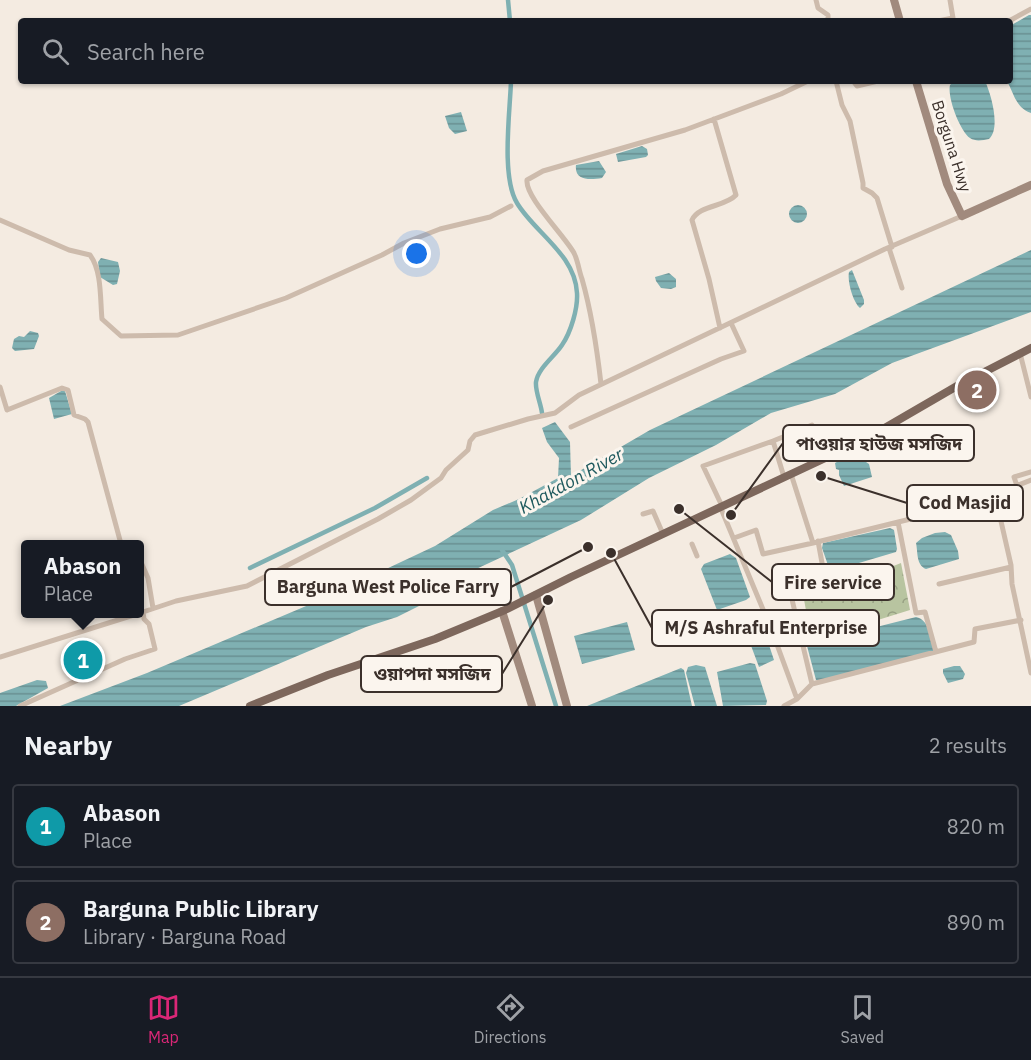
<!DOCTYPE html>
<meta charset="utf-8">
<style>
body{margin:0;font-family:"IBM Plex Sans","Noto Sans Bengali",sans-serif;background:#242831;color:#f1f3f6}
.you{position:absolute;left:417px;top:254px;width:21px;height:21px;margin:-15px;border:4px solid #fff;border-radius:50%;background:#1a73e8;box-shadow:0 0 0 9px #1a73e833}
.badge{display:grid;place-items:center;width:39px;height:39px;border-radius:50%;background:#db2777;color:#fff;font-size:20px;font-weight:700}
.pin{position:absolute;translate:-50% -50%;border:3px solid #fff;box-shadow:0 2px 6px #0006}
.popup{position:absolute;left:21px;top:540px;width:123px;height:78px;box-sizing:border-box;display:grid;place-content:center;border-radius:6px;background:#171b24;filter:drop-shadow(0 2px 4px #0005);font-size:20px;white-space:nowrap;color:#9ea1a6}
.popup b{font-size:22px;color:#f1f3f6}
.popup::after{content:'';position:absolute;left:50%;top:100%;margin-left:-12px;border:12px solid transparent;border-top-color:#171b24}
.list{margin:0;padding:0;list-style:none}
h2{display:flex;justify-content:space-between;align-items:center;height:78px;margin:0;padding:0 24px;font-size:26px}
h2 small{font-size:20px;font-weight:400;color:#9ea1a6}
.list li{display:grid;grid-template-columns:39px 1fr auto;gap:18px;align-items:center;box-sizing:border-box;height:84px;margin:0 12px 12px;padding:0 12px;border:2px solid #363941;border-radius:6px}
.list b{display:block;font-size:22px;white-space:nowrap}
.list p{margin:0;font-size:20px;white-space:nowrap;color:#9ea1a6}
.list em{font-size:20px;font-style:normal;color:#9ea1a6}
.icon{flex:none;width:33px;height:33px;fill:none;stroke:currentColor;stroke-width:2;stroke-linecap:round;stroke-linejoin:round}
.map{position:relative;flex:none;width:1031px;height:706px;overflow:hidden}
.search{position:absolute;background:#171b24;box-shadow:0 2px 4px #0004;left:18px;right:18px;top:18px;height:66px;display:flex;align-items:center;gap:15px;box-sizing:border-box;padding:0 21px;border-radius:6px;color:#9ea1a6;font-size:22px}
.sheet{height:270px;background:#171b24}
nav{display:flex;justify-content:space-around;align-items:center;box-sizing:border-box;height:84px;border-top:2px solid #363941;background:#171b24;font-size:16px;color:#9ea1a6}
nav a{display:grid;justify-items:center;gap:3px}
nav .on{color:#db2777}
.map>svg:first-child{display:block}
</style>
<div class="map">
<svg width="1031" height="706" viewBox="0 0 1031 706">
<defs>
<pattern id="park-crowns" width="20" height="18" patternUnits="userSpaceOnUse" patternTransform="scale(1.5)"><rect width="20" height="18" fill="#b8c4a0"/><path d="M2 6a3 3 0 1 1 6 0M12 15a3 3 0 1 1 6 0" fill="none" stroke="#97a083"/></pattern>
<pattern id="water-rules" width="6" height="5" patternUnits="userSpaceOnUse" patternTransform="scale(1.5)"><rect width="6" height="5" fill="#7fb0b2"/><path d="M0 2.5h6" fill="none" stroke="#699091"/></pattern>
</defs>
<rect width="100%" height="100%" fill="#f4ebe1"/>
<path fill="url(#park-crowns)" d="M901,563l9,47 -74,23 -25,5 -8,-44 70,-20z"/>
<path fill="url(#water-rules)" d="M1029,15h2v98c-15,-5 -17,-19 -24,-32h3v-55z
M955,81h30c6,13 16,47 4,58 -6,1 -13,3 -19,-1 -10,-7 -23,-41 -20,-53z
M461,112l6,19 -12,3 -6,-6 -4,-12z
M642,146l5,3 1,6 -2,2 -28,5 -2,-8z
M599,161l7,11 -4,6c-12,2 -28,3 -26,-13z
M789 214a9 9 0 1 1 18 0a9 9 0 1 1-18 0Z
M1031,250v62l-139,51 -57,31 -64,19 -55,32 -67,33 -68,42 -122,57 -26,22 -36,18 -31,10 -187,79h-119l87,-33 171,-72 117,-55 58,-36 26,-11 39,-21 1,-20 -12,-16 -5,-14 13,-6 15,20 1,34 79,-46z
M101,258l17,4 2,9 -3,13 -4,1 -13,-8 -2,-15z
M852,270l12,30v4l-4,4c-7,-6 -13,-27 -11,-36z
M669,273l7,6v8l-5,2 -10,-1 -5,-7 -1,-4z
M30,331l8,2 1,3 -5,13 -19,2 -3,-3 2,-9 5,-3 5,1z
M61,391h4l7,23 -18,5 -5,-21z
M864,448l4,12 -2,2 3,2 3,13 -28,9 -5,-11v-5l-3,-1 -1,-6z
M890,528l4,2 3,19 -1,3 -54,16 -9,2 -4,-2 -7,-20 1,-5z
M935,533l10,-1 6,3 7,16 1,8 -33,10c-10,-4 -8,-17 -10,-26l6,-5z
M730,554l6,4 14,39 -4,3 -29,10 -16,-41 3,-5z
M916,617c14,3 15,22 18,34l-115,30 -3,-1 -9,-34 2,-2z
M627,622l8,28 -53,14 -8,-28z
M762,636l5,3 7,21 -15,7 -9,-24z
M750,663l5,1 12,37 -1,4 -43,1 -6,-34z
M696,665l9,2 12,39h-22l-9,-33 2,-6z
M954,666h6l5,8 -2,5 -15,4 -5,-10v-4z
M681,668l3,2 8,36h-105z
M37,680l9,1 2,7 -32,18h-16v-13z"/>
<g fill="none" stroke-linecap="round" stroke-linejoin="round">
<path stroke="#7fb0b2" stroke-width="4.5" d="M508,0l2,21
M511,81c-1,31 -10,96 6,122 17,29 58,51 60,90 1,15 -6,39 -15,52 -7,11 -24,23 -26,37 -1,9 5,22 6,31
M502,550l10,15 44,141
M250,568l125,-60 52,-30"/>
<path stroke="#cdbbac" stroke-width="5" d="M816,0l2,8 10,7v6
M938,21l15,-3 -3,-18
M1009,21l22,-12
M836,81l6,24 8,16 13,62v5l9,5 5,5 15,49
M853,81l4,5 21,-5
M714,119l22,76c-11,12 -37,10 -44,25l17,59 11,49
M0,220l69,30 21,5c12,16 10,44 12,64l19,17 57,-1 108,-37 96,-43 22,-12 36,-14 50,-12 21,-11
M889,248l13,40
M1021,357l10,40
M601,384c-4,-35 -9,-70 -19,-105 -3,-8 -4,-18 -8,-26 -10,-18 -49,-56 -47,-73l16,-9 142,-41 96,-36 27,-13
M0,387l7,23 55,-22 6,2 6,25 11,4 3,3 33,122
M571,427l150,-68 23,-8 -13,-28
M773,441l39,-16 11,34
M792,477l21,66 130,-32 38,-11 50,-20
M1017,486l-3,-9 17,-5
M995,495l16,70 1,19 19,89
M722,506l-19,-40 70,-25 11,36
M722,511l50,120 25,68
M643,514l10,-3 10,23
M898,522l18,91 9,-1 11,40
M734,538l22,-8 7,24 50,-11
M692,544l5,12
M140,560l8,18 5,30
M939,584l72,-17
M140,613l36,-12 71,-15 131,-67 33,-19 30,-22 5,-8 22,-20 2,-9 5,-6 53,-16 27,-6 24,-18 306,-146 77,-33
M0,657l137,-43
M812,684l162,-42 1,-13 46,-9
M20,706l105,-47 30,-10 -6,-25 -5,-5 -1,-7
M784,706l13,-7 15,-15 -22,-93 35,-12 -7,-38"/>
<path stroke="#a18a7d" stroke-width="8" d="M894,0l6,21
M916,81l31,103 15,32 69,-31
M536,595l31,111
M502,611l30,95"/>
<path stroke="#7d675c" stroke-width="8" d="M250,706l78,-31 107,-36 70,-29 66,-33 293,-137 93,-54 74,-38"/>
</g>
<g text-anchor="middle" stroke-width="6" stroke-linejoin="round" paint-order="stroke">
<g font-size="16" fill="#3b302b" stroke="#fbf5ee">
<text transform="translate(952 146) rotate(72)" y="6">Borguna Hwy</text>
</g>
<g font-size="18" font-style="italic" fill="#1f5a5e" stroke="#fbf5ee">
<text transform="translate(571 481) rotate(-29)" y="6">Khakdon River</text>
</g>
</g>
<path fill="none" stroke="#3b302b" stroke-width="2" d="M731 515L783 443M821 476L907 503M679 509L772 582M588 547L511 587M611 553L652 628M548 600L502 674"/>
<g fill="#3b302b" stroke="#fbf5ee" stroke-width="2">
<circle cx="731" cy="515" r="6"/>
<circle cx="821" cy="476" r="6"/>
<circle cx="679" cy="509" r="6"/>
<circle cx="588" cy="547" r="6"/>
<circle cx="611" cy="553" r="6"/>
<circle cx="548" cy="600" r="6"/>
</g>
<g fill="#fbf5ee" stroke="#3b302b" stroke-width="2">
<rect x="783" y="425" width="191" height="36" rx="6"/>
<rect x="907" y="485" width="116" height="36" rx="6"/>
<rect x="772" y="564" width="122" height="36" rx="6"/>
<rect x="265" y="569" width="246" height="36" rx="6"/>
<rect x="652" y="610" width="227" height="36" rx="6"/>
<rect x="361" y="656" width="141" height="36" rx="6"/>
</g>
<g font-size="18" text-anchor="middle" font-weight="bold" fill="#3b302b">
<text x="879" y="450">পাওয়ার হাউজ মসজিদ</text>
<text x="965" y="509">Cod Masjid</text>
<text x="833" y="589">Fire service</text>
<text x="388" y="593">Barguna West Police Farry</text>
<text x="766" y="634">M/S Ashraful Enterprise</text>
<text x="432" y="680">ওয়াপদা মসজিদ</text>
</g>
</svg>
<div class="you"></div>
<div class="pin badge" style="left:83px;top:660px;background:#0f9aa8">1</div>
<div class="popup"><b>Abason</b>Place</div>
<div class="pin badge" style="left:977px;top:390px;background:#8d6e63">2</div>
<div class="search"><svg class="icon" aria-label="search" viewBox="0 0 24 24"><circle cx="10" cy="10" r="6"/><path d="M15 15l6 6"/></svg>Search here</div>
</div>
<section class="sheet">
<h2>Nearby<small>2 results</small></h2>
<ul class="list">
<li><span class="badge" style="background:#0f9aa8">1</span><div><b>Abason</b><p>Place</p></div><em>820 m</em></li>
<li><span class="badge" style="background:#8d6e63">2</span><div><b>Barguna Public Library</b><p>Library · Barguna Road</p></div><em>890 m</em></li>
</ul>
</section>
<nav>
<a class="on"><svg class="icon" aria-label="map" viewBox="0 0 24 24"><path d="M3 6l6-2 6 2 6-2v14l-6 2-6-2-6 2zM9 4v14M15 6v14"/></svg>Map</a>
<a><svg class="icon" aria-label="directions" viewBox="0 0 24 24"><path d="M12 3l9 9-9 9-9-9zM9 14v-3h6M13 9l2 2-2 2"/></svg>Directions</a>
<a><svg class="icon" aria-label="saved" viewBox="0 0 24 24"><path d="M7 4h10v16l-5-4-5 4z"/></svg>Saved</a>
</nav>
